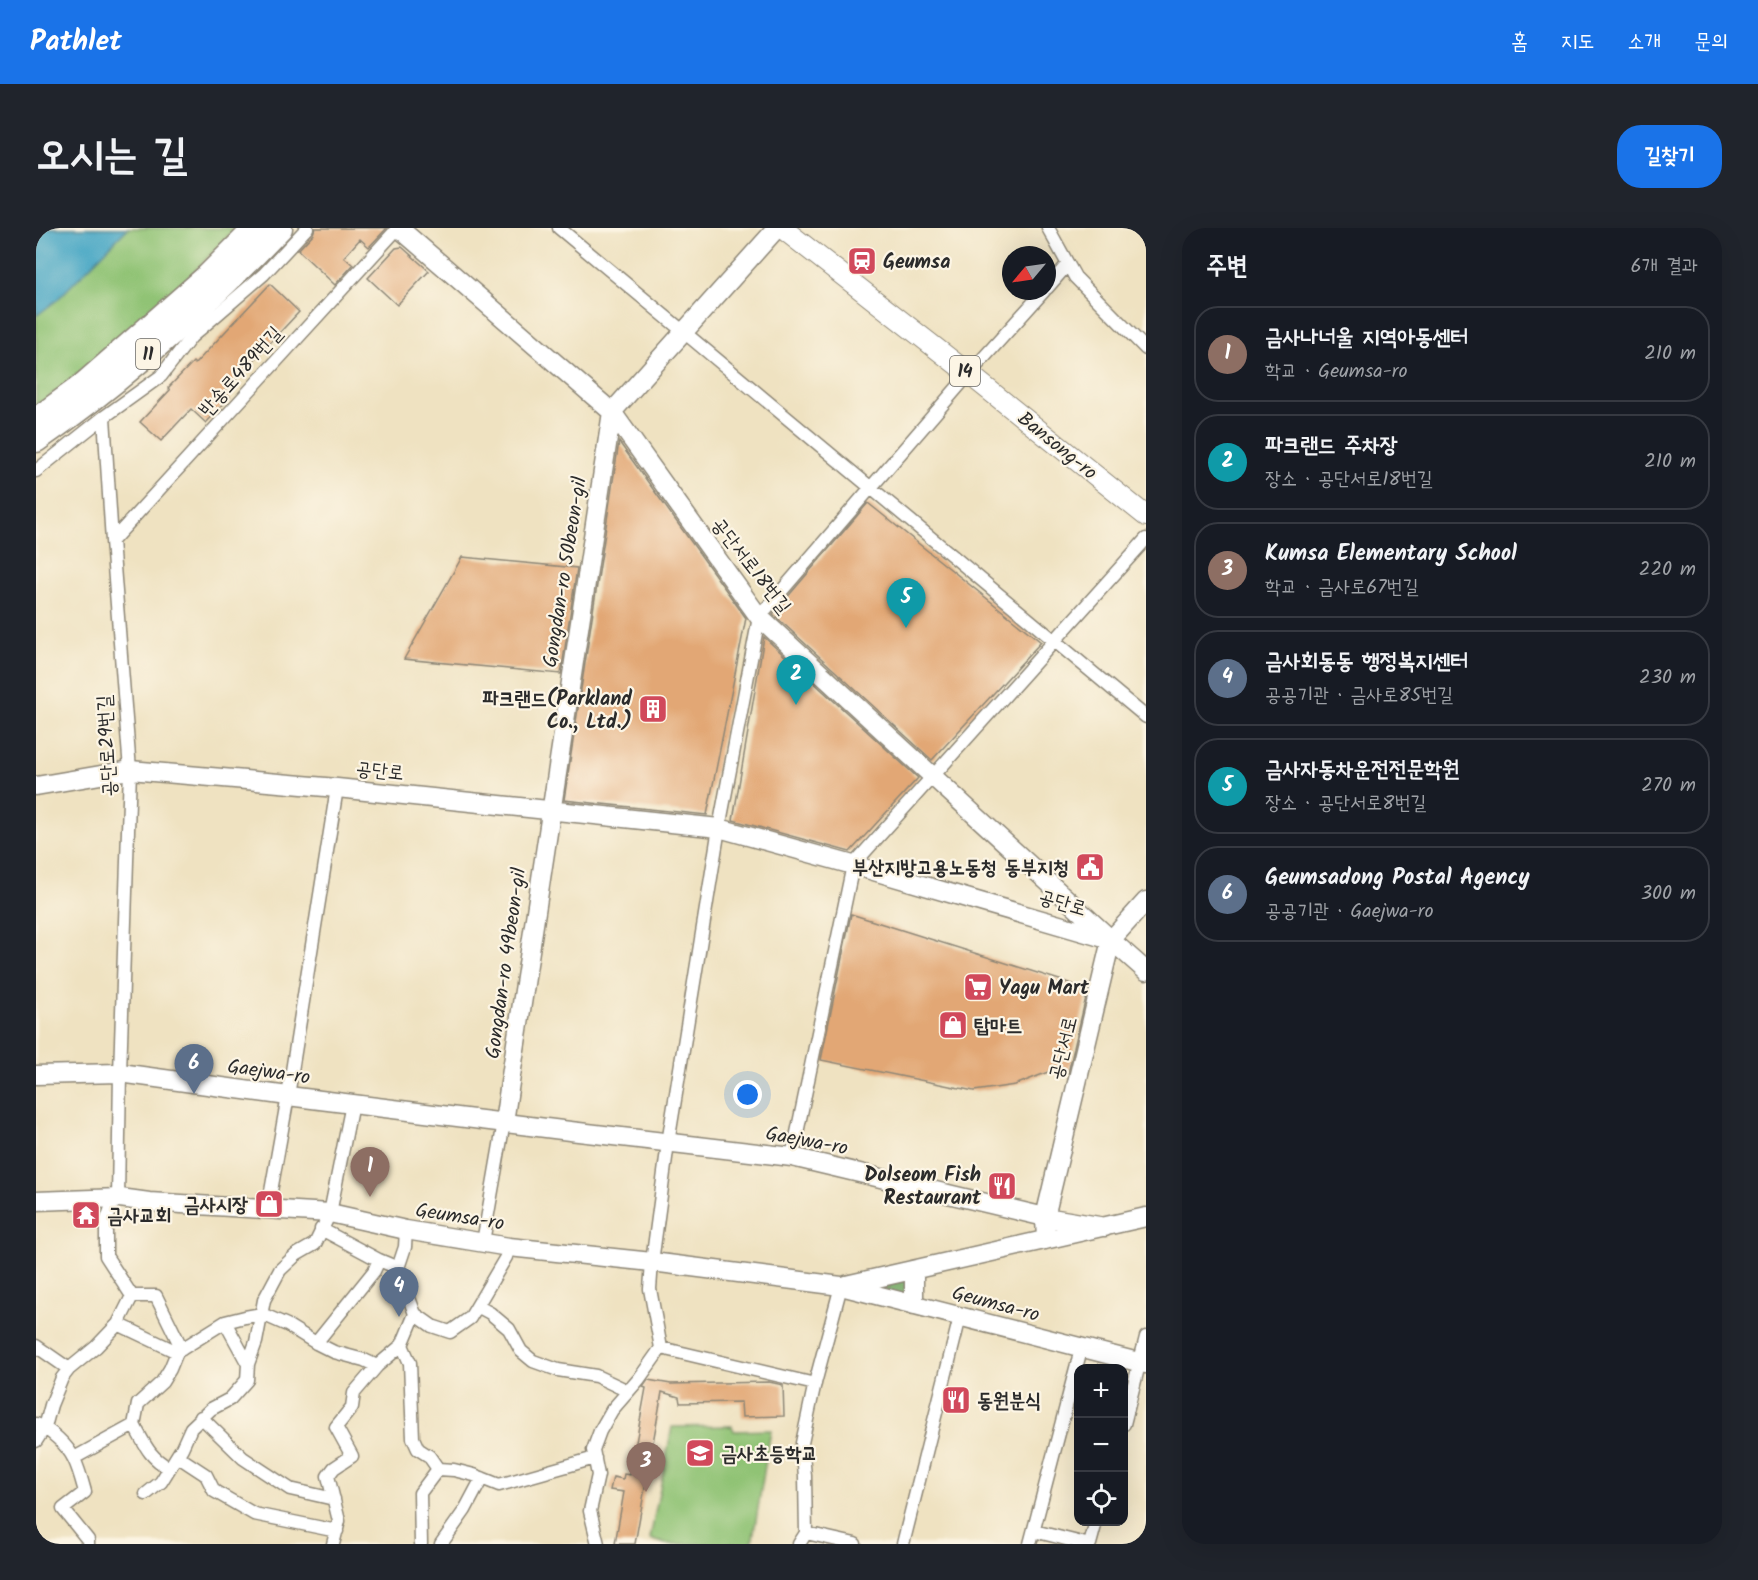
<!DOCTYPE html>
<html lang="ko">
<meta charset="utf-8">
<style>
body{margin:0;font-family:Kalam,"Poor Story",sans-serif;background:#20242c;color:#f1f3f6}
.controls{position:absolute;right:18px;bottom:18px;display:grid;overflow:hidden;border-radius:12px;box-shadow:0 6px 24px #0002}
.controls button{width:54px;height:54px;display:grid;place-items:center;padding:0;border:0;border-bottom:2px solid #363941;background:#171b24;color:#f1f3f6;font:30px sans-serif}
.compass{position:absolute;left:966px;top:18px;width:54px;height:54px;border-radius:50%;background:#171b24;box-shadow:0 6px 24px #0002;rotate:241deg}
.you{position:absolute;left:712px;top:867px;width:21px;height:21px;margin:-15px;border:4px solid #fff;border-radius:50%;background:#1a73e8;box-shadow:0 0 0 9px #1a73e833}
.badge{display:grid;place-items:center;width:39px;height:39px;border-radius:50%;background:#1a73e8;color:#fff;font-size:20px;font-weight:700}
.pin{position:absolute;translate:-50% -50px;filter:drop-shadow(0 2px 3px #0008)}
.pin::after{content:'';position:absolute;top:32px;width:21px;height:18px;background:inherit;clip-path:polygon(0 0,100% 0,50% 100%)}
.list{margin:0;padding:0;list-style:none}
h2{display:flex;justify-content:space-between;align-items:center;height:78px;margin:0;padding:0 24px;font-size:26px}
h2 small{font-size:20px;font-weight:400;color:#9ea1a6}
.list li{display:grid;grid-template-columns:39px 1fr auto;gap:18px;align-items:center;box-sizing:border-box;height:96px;margin:0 12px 12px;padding:0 12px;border:2px solid #363941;border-radius:24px}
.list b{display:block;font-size:22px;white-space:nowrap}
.list p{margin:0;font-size:20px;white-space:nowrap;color:#9ea1a6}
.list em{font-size:20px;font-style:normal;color:#9ea1a6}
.icon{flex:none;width:33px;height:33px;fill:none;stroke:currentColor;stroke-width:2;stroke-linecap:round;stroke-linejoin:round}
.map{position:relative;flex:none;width:1110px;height:1316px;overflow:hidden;border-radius:24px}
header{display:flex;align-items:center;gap:36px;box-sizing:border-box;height:84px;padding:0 30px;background:#1a73e8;color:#fff}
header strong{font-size:28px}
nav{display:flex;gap:33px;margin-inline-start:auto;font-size:21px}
.intro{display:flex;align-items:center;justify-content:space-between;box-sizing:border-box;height:144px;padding:0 36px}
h1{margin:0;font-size:42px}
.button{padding:15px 27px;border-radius:24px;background:#1a73e8;color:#fff;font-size:21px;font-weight:700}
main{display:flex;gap:36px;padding:0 36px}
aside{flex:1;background:#171b24;border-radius:24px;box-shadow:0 6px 24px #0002}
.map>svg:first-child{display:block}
</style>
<header>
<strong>Pathlet</strong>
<nav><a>홈</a><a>지도</a><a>소개</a><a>문의</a></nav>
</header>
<div class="intro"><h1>오시는 길</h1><a class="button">길찾기</a></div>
<main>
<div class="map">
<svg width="1110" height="1316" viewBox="0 0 1110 1316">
<rect width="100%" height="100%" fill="#fcf5e5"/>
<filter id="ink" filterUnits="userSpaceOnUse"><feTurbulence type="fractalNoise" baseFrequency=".0167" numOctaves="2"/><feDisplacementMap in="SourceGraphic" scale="12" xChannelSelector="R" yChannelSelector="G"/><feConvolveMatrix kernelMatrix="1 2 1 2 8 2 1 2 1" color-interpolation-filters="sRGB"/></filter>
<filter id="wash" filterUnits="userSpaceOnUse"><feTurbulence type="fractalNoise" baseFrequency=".008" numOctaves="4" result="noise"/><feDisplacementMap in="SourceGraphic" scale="24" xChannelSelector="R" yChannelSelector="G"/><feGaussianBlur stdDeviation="1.35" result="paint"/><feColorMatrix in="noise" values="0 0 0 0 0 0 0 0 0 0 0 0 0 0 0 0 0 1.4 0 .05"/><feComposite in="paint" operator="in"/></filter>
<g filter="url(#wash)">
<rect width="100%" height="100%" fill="#efe2c1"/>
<path fill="#90c374" stroke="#5e7750" stroke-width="1.5" d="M0,0h200l-66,69 -45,41 -89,69z
M696,1198l2,5 37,-1 -19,114h-86l-16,-5 22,-112z"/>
<path fill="#74a966" stroke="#506a48" stroke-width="1.5" d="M871,1051l1,18 -43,-9z"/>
<path fill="#44a6c4" stroke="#386878" stroke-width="1.5" d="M2,0h90l-71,72 -21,16v-86z"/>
<g id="blocks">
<path fill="#e2a775" d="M279,0h72l-18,19 -9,-8 -16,18 9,8 -18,20 -37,-35 15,-16z
M366,19l27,24 -32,34 -29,-27 28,-30z
M234,56l29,28 -75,80 6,5 -24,26 -15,-14 -30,32 -21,-19 30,-32 -2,-2 25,-26 2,2z
M583,214l127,176 -39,197 -143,-15z
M832,275l173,139 -109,118 -159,-146z
M426,329l115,11 -16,106 -157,-15z
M728,409l154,141 -68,74 -117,-32z
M815,686l237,75 -20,84 -15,-3 -38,15 -41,6 -153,-31z
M612,1152l23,4 98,-2 14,3 1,31 -42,1 -1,-15 -61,1 -1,-6 -17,-5 -27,152h-20l9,-52 -14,-2 3,-13 10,2 1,-5 6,1 16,-87 -3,-1z"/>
</g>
</g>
<g filter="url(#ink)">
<use href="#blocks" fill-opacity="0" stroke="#8d8676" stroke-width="1.5"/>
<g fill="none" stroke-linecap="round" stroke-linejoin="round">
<g stroke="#8d8676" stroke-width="15">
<path id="street" d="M523,0l587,489
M1012,0l27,49 71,72
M1011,60l20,-23
M0,243l68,-54 57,-41 30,-39 73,-63 43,-46
M76,313l286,-313
M756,929l61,-292 293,-326
M232,980l20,-112 49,-308
M285,1001l58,31 19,8
M447,1014l21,-120
M96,1068h24l26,53
M441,1078l13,7 19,16 12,22 12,10 25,9 38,6 32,15
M379,1086l17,12 18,6 20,-14 36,-61 3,-10
M189,1094l23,42
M82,1096l59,28
M280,1115l58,-72 5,-11
M366,1117l13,-31 -17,-46 7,-21 1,-17
M0,1118l33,23
M625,1120l154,36
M165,1189l42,41 47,31 44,10
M0,1196c14,5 32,22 38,35 5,10 8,22 11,33l-22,17 25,31v4
M1088,1196l22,-87
M0,1213l9,-14 6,-22 11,-27 7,-9 27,-22 22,-23 14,-28 -26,-40v-34l6,-17 6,-7 2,-125 10,-303 -18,-229 -8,-124
M141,1228l29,19 8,16 40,23 83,17
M38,1230l60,-33
M133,1240c-20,-11 -24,-23 -35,-43l4,-21 24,-22 8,-13 7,-17 48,-30 20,-5 17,-3 25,11 29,18 18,9 30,8 13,6 25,-21 8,18 3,75 5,11 11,7 9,13
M402,1241l16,1 20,5 25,10 96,-27
M110,1266l15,-12 21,-34 9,-20 20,-19 19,-10 17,-19 1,-16 8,-22 8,-42 16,-30 16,-15 19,-11 15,-31 22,-109
M998,1303l52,13
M770,1305l49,11
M297,1316l6,-23 -11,-45 6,-8 18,-12 -16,-29 16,-20 2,-14 23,-27
M385,1316l-1,-51 18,-24
M405,1316l24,-34 17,-32
M562,1316l-8,-33 8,-36 -5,-25 7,-19 12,-21 27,-31 22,-31 -11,-59 2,-27 16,-119 51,-315 40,-211 210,-243 75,-83
M763,1316l7,-11 -1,-57 -3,-33 12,-56 27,-101
M867,1316l57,-227
M994,1316l51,-195
M1054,1316l6,-22"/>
</g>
<g stroke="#8d8676" stroke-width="21">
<path id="secondary" d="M363,0l213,184 147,205 349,320
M0,558l94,-16 207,18 382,40 134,37 258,75 35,31
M0,847l84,-2 168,23 282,35 222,26 253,60 60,10
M468,894l108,-710 165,-184
M0,973l84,-3 29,4 181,11 76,17 103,17 143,15 189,24 305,78
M1010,1012l-1,-23 66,-277 35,-39
M878,1042v35
M810,1057l300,-68"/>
</g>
<g stroke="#8d8676" stroke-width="22">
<path id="primary" d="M746,0l187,146 177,142"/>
</g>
<g stroke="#8d8676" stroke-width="27">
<path id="highway" d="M0,192l44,-32 128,-112 48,-48
M0,212c89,-61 169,-134 244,-212"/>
</g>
<use href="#street" stroke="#fff" stroke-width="12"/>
<use href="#secondary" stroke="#fff" stroke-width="18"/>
<use href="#primary" stroke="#fff" stroke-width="20"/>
<use href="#highway" stroke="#fff" stroke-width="24"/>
</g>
</g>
<defs>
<g id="station-square" transform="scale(1.5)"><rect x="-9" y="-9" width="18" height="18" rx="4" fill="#d1495b" stroke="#fcf5e5"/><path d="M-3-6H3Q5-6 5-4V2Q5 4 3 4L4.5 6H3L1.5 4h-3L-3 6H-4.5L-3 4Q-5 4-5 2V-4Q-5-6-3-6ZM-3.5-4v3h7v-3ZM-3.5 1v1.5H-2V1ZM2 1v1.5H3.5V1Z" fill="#fff"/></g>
<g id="building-square" transform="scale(1.5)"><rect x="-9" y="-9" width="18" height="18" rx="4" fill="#d1495b" stroke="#fcf5e5"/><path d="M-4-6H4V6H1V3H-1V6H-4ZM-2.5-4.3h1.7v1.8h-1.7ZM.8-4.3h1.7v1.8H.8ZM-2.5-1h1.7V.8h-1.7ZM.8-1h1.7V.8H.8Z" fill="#fff"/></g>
<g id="civic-square" transform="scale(1.5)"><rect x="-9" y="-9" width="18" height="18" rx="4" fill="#d1495b" stroke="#fcf5e5"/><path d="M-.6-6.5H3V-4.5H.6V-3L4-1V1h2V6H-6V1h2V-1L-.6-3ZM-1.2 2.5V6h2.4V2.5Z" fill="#fff"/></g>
<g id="supermarket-square" transform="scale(1.5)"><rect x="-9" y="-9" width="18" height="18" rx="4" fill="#d1495b" stroke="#fcf5e5"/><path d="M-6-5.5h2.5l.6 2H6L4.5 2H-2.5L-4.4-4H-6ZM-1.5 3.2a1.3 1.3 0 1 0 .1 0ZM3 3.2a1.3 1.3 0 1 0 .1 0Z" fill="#fff"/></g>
<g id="shop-square" transform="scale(1.5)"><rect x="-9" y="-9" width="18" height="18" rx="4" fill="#d1495b" stroke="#fcf5e5"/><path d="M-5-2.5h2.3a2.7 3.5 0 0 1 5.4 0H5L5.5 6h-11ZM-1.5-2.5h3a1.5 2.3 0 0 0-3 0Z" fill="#fff"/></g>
<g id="restaurant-square" transform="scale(1.5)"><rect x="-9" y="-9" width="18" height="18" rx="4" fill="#d1495b" stroke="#fcf5e5"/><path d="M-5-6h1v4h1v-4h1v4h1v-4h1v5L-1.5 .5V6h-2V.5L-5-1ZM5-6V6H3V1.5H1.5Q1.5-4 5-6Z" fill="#fff"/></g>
<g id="temple-square" transform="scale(1.5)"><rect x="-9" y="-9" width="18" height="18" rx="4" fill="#d1495b" stroke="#fcf5e5"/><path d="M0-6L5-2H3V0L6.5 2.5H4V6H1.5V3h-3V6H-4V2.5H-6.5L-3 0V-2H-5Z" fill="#fff"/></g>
<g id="school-square" transform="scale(1.5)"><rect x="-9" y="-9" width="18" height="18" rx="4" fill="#d1495b" stroke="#fcf5e5"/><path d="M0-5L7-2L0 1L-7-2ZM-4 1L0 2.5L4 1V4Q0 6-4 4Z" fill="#fff"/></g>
</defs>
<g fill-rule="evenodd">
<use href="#station-square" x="826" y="33"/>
<use href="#building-square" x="617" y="481"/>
<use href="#civic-square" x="1054" y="639"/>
<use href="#supermarket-square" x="942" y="759"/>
<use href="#shop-square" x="917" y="797"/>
<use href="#restaurant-square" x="966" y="958"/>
<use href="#shop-square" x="233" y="976"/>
<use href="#temple-square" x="50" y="987"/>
<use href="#restaurant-square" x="920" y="1172"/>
<use href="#school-square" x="664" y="1225"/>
</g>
<g text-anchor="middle" stroke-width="4.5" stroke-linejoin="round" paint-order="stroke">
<g fill="#fcf5e5" stroke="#6a6863" stroke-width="1.5">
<rect x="100" y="111" width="24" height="30" rx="4.5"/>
<rect x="914" y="128" width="30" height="30" rx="4.5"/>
</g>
<g font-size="18" font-weight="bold" fill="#2b2b2b">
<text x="112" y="132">11</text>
<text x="929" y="149">14</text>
</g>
<g font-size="20" font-weight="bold" fill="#2b2b2b" stroke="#fcf5e5" text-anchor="start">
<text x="847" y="40">Geumsa</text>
<text x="596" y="477" text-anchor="end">파크랜드(Parkland<tspan x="596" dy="23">Co., Ltd.)</tspan></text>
<text x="1033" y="646" text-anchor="end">부산지방고용노동청 동부지청</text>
<text x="963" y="766">Yagu Mart</text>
<text x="938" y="804">탑마트</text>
<text x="945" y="953" text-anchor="end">Dolseom Fish<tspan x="945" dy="23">Restaurant</tspan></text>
<text x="212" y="983" text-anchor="end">금사시장</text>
<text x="71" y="994">금사교회</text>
<text x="941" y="1179">동원분식</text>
<text x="685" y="1232">금사초등학교</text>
</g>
<g font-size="20" fill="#2b2b2b" stroke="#fcf5e5">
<text transform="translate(204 143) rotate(-48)" y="7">반송로489번길</text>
<text transform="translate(1022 217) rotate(39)" y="7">Bansong-ro</text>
<text transform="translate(716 337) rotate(52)" y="7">공단서로18번길</text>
<text transform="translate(528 344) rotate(-81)" y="7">Gongdan-ro 50beon-gil</text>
<text transform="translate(70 518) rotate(-93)" y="7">공단로29번길</text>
<text transform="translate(344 542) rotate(6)" y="7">공단로</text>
<text transform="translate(1027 674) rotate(16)" y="7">공단로</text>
<text transform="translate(469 735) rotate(-82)" y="7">Gongdan-ro 49beon-gil</text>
<text transform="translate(1026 820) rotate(-76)" y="7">공단서로</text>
<text transform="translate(233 843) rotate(8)" y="7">Gaejwa-ro</text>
<text transform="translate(771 912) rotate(11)" y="7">Gaejwa-ro</text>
<text transform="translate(424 988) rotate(9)" y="7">Geumsa-ro</text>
<text transform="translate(960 1075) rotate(15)" y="7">Geumsa-ro</text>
</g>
</g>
</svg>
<div class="controls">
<button>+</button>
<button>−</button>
<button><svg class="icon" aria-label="locate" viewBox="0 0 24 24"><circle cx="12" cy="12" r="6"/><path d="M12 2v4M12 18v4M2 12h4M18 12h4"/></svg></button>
</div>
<svg class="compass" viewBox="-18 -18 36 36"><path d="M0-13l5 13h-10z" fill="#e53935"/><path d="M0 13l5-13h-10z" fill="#9ea1a6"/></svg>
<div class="you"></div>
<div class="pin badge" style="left:334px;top:969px;background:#8d6e63">1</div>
<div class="pin badge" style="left:760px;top:477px;background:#0f9aa8">2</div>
<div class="pin badge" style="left:610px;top:1264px;background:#8d6e63">3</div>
<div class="pin badge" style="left:363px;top:1089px;background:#5c6f8a">4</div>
<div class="pin badge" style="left:870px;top:400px;background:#0f9aa8">5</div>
<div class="pin badge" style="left:158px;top:866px;background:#5c6f8a">6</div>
</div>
<aside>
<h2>주변<small>6개 결과</small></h2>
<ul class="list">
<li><span class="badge" style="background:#8d6e63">1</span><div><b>금사나너울 지역아동센터</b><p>학교 · Geumsa-ro</p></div><em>210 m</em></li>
<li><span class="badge" style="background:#0f9aa8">2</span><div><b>파크랜드 주차장</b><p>장소 · 공단서로18번길</p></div><em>210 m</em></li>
<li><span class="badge" style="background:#8d6e63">3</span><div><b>Kumsa Elementary School</b><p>학교 · 금사로67번길</p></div><em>220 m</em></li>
<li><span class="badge" style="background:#5c6f8a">4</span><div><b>금사회동동 행정복지센터</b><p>공공기관 · 금사로85번길</p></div><em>230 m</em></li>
<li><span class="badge" style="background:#0f9aa8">5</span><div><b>금사자동차운전전문학원</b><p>장소 · 공단서로8번길</p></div><em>270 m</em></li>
<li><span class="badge" style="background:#5c6f8a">6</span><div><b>Geumsadong Postal Agency</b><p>공공기관 · Gaejwa-ro</p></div><em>300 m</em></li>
</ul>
</aside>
</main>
